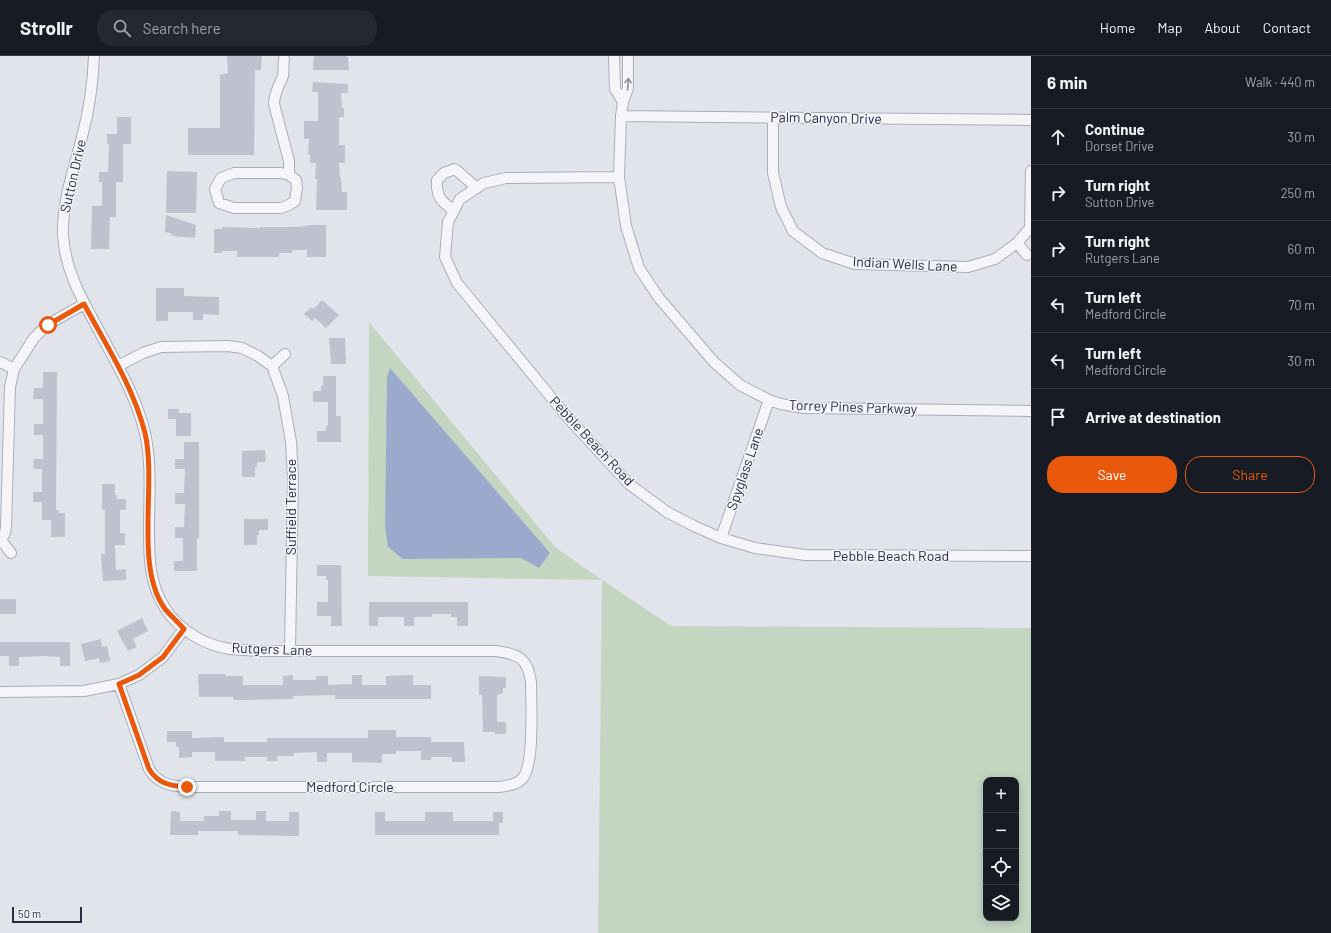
<!DOCTYPE html>
<meta charset="utf-8">
<style>
body{margin:0;font-family:Barlow,sans-serif;background:#242831;color:#f1f3f6}
.controls{position:absolute;right:12px;bottom:12px;display:grid;overflow:hidden;border-radius:8px;box-shadow:0 2px 10px #0003}
.controls button{width:36px;height:36px;display:grid;place-items:center;padding:0;border:0;border-bottom:1px solid #363941;background:#171b24;color:#f1f3f6;font:20px sans-serif}
.scale{position:absolute;left:12px;bottom:10px;width:70px;box-sizing:border-box;padding-left:4px;border:2px solid #292e44;border-top:0;font-size:11px;line-height:14px;white-space:nowrap;color:#292e44;-webkit-text-stroke:3px #f1f3f8;paint-order:stroke}
.stop{position:absolute;width:12px;height:12px;margin:-9px;border:3px solid #ea580c;border-radius:50%;background:#fff}
.stop.end{background:#ea580c;border-color:#fff;box-shadow:0 1px 4px #0008}
.list{margin:0;padding:0;list-style:none}
h2{display:flex;justify-content:space-between;align-items:center;height:52px;margin:0;padding:0 16px;font-size:17px}
h2 small{font-size:13px;font-weight:400;color:#9ea1a6}
.list li{display:grid;grid-template-columns:26px 1fr auto;gap:12px;align-items:center;box-sizing:border-box;height:56px;padding:0 16px;border-top:1px solid #363941}
.list b{display:block;font-size:15px;white-space:nowrap}
.list p{margin:0;font-size:13px;white-space:nowrap;color:#9ea1a6}
.list em{font-size:13px;font-style:normal;color:#9ea1a6}
.actions{display:flex;gap:8px;padding:12px 16px}
.actions a{flex:1;padding:9px 0;border:1px solid #ea580c;border-radius:16px;text-align:center;font-size:14px;color:#ea580c}
.actions .main{background:#ea580c;color:#fff}
.icon{flex:none;width:22px;height:22px;fill:none;stroke:currentColor;stroke-width:2;stroke-linecap:round;stroke-linejoin:round}
.map{position:relative;flex:none;width:1031px;height:877px;overflow:hidden}
header{display:flex;align-items:center;gap:24px;box-sizing:border-box;height:56px;padding:0 20px;background:#171b24;border-bottom:1px solid #363941}
header strong{font-size:19px}
nav{display:flex;gap:22px;margin-inline-start:auto;font-size:14px}
.search{width:280px;height:36px;background:#242831;display:flex;align-items:center;gap:10px;box-sizing:border-box;padding:0 14px;border-radius:16px;color:#9ea1a6;font-size:15px}
main{display:flex}
aside{flex:1;background:#171b24}
.map>svg:first-child{display:block}
</style>
<header>
<strong>Strollr</strong>
<div class="search"><svg class="icon" aria-label="search" viewBox="0 0 24 24"><circle cx="10" cy="10" r="6"/><path d="M15 15l6 6"/></svg>Search here</div>
<nav><a>Home</a><a>Map</a><a>About</a><a>Contact</a></nav>
</header>
<main>
<div class="map">
<svg width="1031" height="877" viewBox="0 0 1031 877">
<rect width="100%" height="100%" fill="#e2e4eb"/>
<path fill="#c4d5c2" fill-rule="evenodd" d="M369,266l186,225 47,33 69,46 360,2v305h-433l4,-353 -234,-4zM986,724h30v138h-30z"/>
<path fill="#9baacc" d="M390,312l160,185 -11,15 -18,-10 -118,1 -15,-12 -3,-19 2,-151z"/>
<path fill="#bec1ce" d="M227,0h35l-1,14h-6l-1,85h-66v-27h32v-53l8,-2z
M314,0h31l3,1 1,13h-36z
M313,26l35,2v9h-7l1,15h2v9h-5v28h6v18h-6l1,15h1l1,14h5v18h-31l1,-31h-2l1,-16h-6v-8l-2,-1 1,-15h-5v-18h14v-29h-6z
M117,61h14v27h-8v38h-7v35h-6l-1,32h-18l1,-43h10v-24h-3v-10h9l1,-28h-2v-10h10z
M167,115l30,1 -1,41h-30z
M166,159l30,10 -1,13 -23,-2 -1,-3 -6,-1z
M307,169h19v32h-19v-7h-15v3h-13v4h-42v-6h-15v2h-8v-24h8v-2l38,1v-1h32l15,-1z
M156,232h28v8l35,1v18l-16,-1v6h-10v-8h-25v9h-12z
M322,244l17,15 -13,13 -11,-10 -3,3 -8,-7 7,-7 3,2z
M329,282h16l1,26h-15z
M43,316h14l-1,138h3v3h6v24h-14v-17h-9v-18h-9v-10h9v-23h-9l1,-10h9v-24h-9v-11h9v-25h-10l1,-11h9z
M323,320h13v40h5v26h-24v-11h9v-5h2v-24h-15v-11h8v-5h2z
M168,353h11v4h12v23h-15v-17h-8z
M184,386h15v96h-2v33h-23v-10h9v-23h-8v-11h9l1,-23h-10v-11h9l1,-24h-10v-10h9z
M265,394l1,12h-9v5h-2v10h-13v-26z
M102,428h13v11h2v4h9v11h-6v23h5v12h-10l1,25 10,-1v11l-23,1 -2,-27h4v-44h-3z
M244,463h24v11h-9v5h-2v10h-13z
M317,509h24l1,61h-11v-10h-14v-14h11v-22h-2v-4h-9z
M0,543h16v15h-16z
M369,546h99v24h-11v-9h-6v-3h-19v3h-18v9h-10v-9h-26v9h-9z
M142,562l6,13 -15,8 4,8 -9,4 -11,-20z
M101,583l1,8 5,-1 3,15 -10,2 -1,-5 -14,3 -4,-17z
M0,586h70v24h-10v-9l-17,-1 -24,1v9h-10v-10h-9z
M198,618h28v2h17v9h40v-9l10,-1v5h23v-4h12v9l24,-1v-9h10v10h24v-9l27,-1v10h18v14h-96v-4l-42,1v3l-59,1 -1,-3h-34z
M479,620l27,1v11h-3v5l-6,2v27h9v12h-11v-2h-12l-1,-37h-3z
M368,674h28v7h35v5h33l1,20h-13v-5h-21v3h-10v-9h-25v3h-14v9l-30,-1v-9h-25v9h-10v-10l-23,1v3h-17v5h-10v-4h-22v4h-30v-9h-23v5l-13,1v-11h-3v-5h-9v-11h25v7l32,-1v5h43v-4h101z
M171,755l9,1v9h24v-5h15v-5h12v9h25v-9h10v10h23v-9h10v24l-61,-1v-4h-40v4h-28z
M375,756h10v9h40v-9h28v9h40v-9h10v11h-4v12h-124z"/>
<g fill="none" stroke-linecap="round" stroke-linejoin="round">
<g stroke="#aaadb9" stroke-width="12">
<path id="minor" d="M94,0c-1,27 -5,55 -12,81 -8,32 -20,64 -19,98 2,34 18,63 34,92 18,34 39,68 48,106 7,31 4,64 4,96 0,27 0,55 16,79 14,22 39,37 65,41 9,1 18,1 27,2h239c22,3 32,7 35,31 0,20 4,84 -9,97 -6,6 -15,7 -23,8h-312c-16,-1 -29,-3 -38,-18l-30,-85
M614,0l1,33 8,13 5,-14v-32
M284,3c-1,5 0,11 -1,17 -4,10 -9,17 -9,28l15,57v14
M623,46l-2,14 -2,61 7,49 13,42 20,30 55,64 26,23 29,15 12,4 23,4 227,3
M621,60l410,4
M773,62v55l8,34 12,24 29,22 33,11 113,3 27,-8 22,-16
M234,117h47l8,2 7,5 1,7 -2,14 -6,4 -8,3h-47l-15,-5 -4,-14 6,-11z
M619,121l-113,1 -22,5 -24,16 -12,23 -3,35 12,26 112,136 60,65 38,28 27,14 27,12 34,10 50,7 226,1
M454,155c-13,-10 -18,-14 -17,-31l7,-7 11,-4 22,19
M1027,199l-10,-12 13,-15 1,-57
M0,306l14,7
M118,310l25,-13 18,-6 67,-1 14,2 16,8 14,10 11,30 8,46 2,35 -3,173
M272,310l13,-12
M721,482l48,-138
M11,497l-10,-13 4,-7 1,-6 4,-140 4,-18 20,-31 13,-13 37,-21
M0,636l84,-1 35,-7 20,-9 24,-18 21,-28"/>
</g>
<use href="#minor" stroke="#f5f5f9" stroke-width="10"/>
</g>
<defs><path id="oneway-shaft" d="M-6 0H5M1.5-3L5.5 0L1.5 3" fill="none" stroke-width="1.6" stroke-linecap="round" stroke-linejoin="round"/></defs>
<use stroke="#8f929e" href="#oneway-shaft" transform="translate(628 28) rotate(-86)"/>
<g fill="none" stroke-linecap="round" stroke-linejoin="round">
<path stroke="#ea580c" stroke-width="5" d="M48,269l36,-21c22,41 49,82 61,129 12,52 -11,133 20,176 6,7 13,13 19,20l-21,28 -24,18 -20,9 30,85c9,15 22,17 38,18"/>
</g>
<g text-anchor="middle" stroke-width="3" stroke-linejoin="round" paint-order="stroke">
<g font-size="14" fill="#292e44" stroke="#f1f3f8">
<text transform="translate(826 62) rotate(1)" y="5">Palm Canyon Drive</text>
<text transform="translate(73 120) rotate(-77)" y="5">Sutton Drive</text>
<text transform="translate(905 208) rotate(3)" y="5">Indian Wells Lane</text>
<text transform="translate(853 351) rotate(2)" y="5">Torrey Pines Parkway</text>
<text transform="translate(592 385) rotate(47)" y="5">Pebble Beach Road</text>
<text transform="translate(745 413) rotate(-71)" y="5">Spyglass Lane</text>
<text transform="translate(291 451) rotate(-90)" y="5">Suffield Terrace</text>
<text x="891" y="505">Pebble Beach Road</text>
<text transform="translate(272 593) rotate(2)" y="5">Rutgers Lane</text>
<text x="350" y="736">Medford Circle</text>
</g>
</g>
</svg>
<div class="controls">
<button>+</button>
<button>−</button>
<button><svg class="icon" aria-label="locate" viewBox="0 0 24 24"><circle cx="12" cy="12" r="6"/><path d="M12 2v4M12 18v4M2 12h4M18 12h4"/></svg></button>
<button><svg class="icon" aria-label="layers" viewBox="0 0 24 24"><path d="M12 4l9 5-9 5-9-5zM3 14l9 5 9-5"/></svg></button>
</div>
<div class="scale">50 m</div>
<div class="stop" style="left:48px;top:269px"></div>
<div class="stop end" style="left:187px;top:731px"></div>
</div>
<aside>
<h2>6 min<small>Walk · 440 m</small></h2>
<ul class="list">
<li><svg class="icon" aria-label="ahead" viewBox="0 0 24 24"><path d="M12 20V5M6 11l6-6 6 6"/></svg><div><b>Continue</b><p>Dorset Drive</p></div><em>30 m</em></li>
<li><svg class="icon" aria-label="right" viewBox="0 0 24 24"><path d="M7 20v-9h11M14 6l5 5-5 5"/></svg><div><b>Turn right</b><p>Sutton Drive</p></div><em>250 m</em></li>
<li><svg class="icon" aria-label="right" viewBox="0 0 24 24"><path d="M7 20v-9h11M14 6l5 5-5 5"/></svg><div><b>Turn right</b><p>Rutgers Lane</p></div><em>60 m</em></li>
<li><svg class="icon" aria-label="left" viewBox="0 0 24 24"><path d="M17 20v-9H6M10 6l-5 5 5 5"/></svg><div><b>Turn left</b><p>Medford Circle</p></div><em>70 m</em></li>
<li><svg class="icon" aria-label="left" viewBox="0 0 24 24"><path d="M17 20v-9H6M10 6l-5 5 5 5"/></svg><div><b>Turn left</b><p>Medford Circle</p></div><em>30 m</em></li>
<li><svg class="icon" aria-label="arrive" viewBox="0 0 24 24"><path d="M6 21V4h12l-3 4 3 4H6"/></svg><div><b>Arrive at destination</b></div></li>
</ul>
<div class="actions"><a class="main">Save</a><a>Share</a></div>
</aside>
</main>
